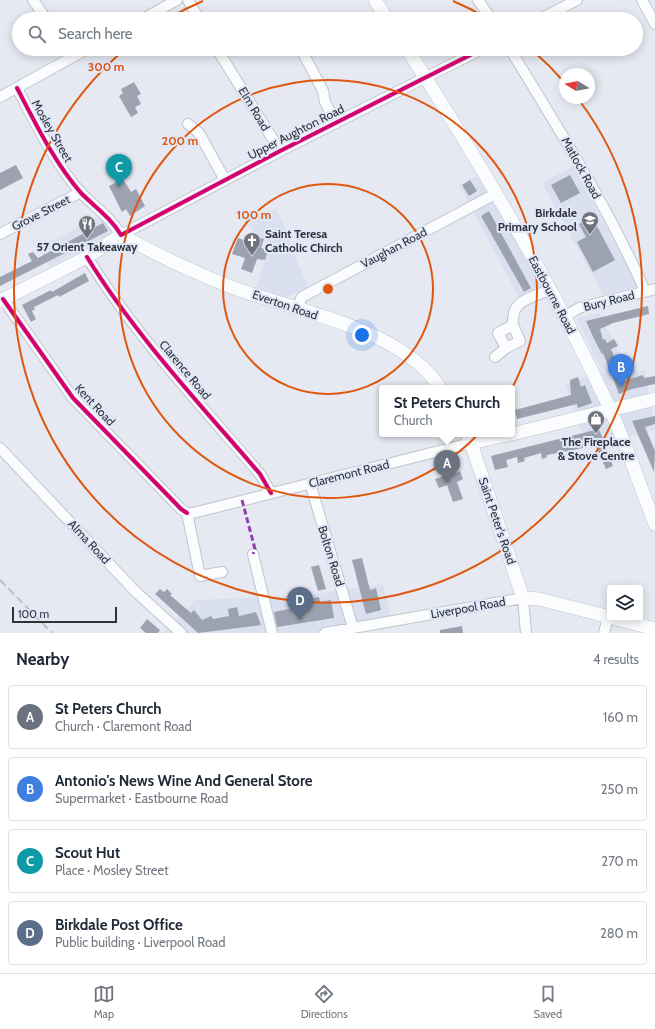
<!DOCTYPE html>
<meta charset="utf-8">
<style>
body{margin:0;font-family:Cabin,sans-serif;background:#f2f2f3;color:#1f2937}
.controls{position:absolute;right:12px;bottom:12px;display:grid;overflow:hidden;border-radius:4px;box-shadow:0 2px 10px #0003}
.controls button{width:36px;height:36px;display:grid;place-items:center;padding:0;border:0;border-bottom:1px solid #e0e1e3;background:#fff;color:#1f2937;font:20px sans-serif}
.compass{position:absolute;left:559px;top:68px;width:36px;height:36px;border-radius:50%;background:#fff;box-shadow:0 2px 10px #0003;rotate:280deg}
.scale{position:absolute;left:12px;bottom:10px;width:105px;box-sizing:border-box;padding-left:4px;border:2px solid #303339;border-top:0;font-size:11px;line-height:14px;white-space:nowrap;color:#303339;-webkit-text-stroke:3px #e0e7f8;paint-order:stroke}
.you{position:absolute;left:362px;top:335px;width:14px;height:14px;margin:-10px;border:3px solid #fff;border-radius:50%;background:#1a73e8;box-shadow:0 0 0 6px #1a73e833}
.badge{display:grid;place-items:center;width:26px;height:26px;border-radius:50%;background:#70737a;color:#fff;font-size:13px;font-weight:700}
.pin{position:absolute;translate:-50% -33px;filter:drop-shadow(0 1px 2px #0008)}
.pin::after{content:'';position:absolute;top:21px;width:14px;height:12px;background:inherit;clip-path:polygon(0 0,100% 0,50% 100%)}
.popup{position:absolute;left:379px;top:385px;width:136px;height:52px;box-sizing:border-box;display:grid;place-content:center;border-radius:4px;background:#fff;filter:drop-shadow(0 1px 3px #0005);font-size:13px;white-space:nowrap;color:#747a83}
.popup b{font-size:15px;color:#1f2937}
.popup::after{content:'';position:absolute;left:50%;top:100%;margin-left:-8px;border:8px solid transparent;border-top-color:#fff}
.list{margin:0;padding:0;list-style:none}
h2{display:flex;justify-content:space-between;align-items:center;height:52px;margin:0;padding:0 16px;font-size:17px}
h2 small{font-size:13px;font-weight:400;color:#747a83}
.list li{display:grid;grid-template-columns:26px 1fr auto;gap:12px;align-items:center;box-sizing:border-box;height:64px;margin:0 8px 8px;padding:0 8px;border:1px solid #e0e1e3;border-radius:4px}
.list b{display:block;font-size:15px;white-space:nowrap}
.list p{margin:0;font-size:13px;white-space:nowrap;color:#747a83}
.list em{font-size:13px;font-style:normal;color:#747a83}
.icon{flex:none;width:22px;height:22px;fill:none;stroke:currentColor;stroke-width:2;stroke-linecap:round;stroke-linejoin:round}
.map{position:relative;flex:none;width:655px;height:633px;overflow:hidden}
.search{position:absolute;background:#fff;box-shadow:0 2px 10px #0003;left:12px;right:12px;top:12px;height:44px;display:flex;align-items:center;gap:10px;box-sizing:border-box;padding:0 14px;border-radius:22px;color:#747a83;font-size:15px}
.sheet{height:340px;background:#fff}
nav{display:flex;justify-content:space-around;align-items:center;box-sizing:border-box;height:56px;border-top:1px solid #e0e1e3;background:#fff;font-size:11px;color:#747a83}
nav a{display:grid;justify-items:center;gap:2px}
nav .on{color:#70737a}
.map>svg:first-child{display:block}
</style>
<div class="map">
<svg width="655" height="633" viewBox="0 0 655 633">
<rect width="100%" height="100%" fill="#e6e9f2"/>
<path fill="#dbe0f1" d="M573,166l65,121 -35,8 -61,-112z
M477,176l15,16 52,95 -25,11 -60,-113z
M276,209l14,29 -2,1 20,48 -24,11 -29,-9 16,-45 -13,-6 -10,-13z
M100,216l12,17 -62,34 -11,-19z
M599,312l29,60 17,-2 10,60 -68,17 -22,-63 37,-13 -25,-52z
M383,584l8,35 -68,14h-160l32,-33 113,-5z"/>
<path fill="#9da2b0" d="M134,82l7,12 -4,2 4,8 -6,3 3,6 -7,4 -12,-21 4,-3 -2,-4z
M16,165l7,13 -23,12v-17z
M570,175l10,18 -19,10 -10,-18z
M123,179l8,13 5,-3 9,17 -15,10 -4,-7 -4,3 -13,-26z
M470,180l7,11 -8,5 -7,-11z
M489,211l42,77 -7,4 -43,-76z
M592,217l23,43 -22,12 -16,-30 9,-5 -7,-13z
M103,223l5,8 -108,55v-9l32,-16 -4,-7 5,-2 5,6z
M252,235l12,4 -3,9 7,2 -3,10 -8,-1 -5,14 -11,-4 4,-11 -13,-4 6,-16 12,4z
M85,273l4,8 -30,16 -1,-2 -24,12 1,2 -3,2 4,8 -5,3 -9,-17 29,-15 1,2z
M648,306l1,8 -36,9 -13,6 3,11 2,-1 2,4 7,-4 4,7 -7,3 13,32 19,-6 1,3 11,-2v8l-23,5 -13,5 -16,-41 -1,1 -7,-13 -9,-20z
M578,377l3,10 4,-2 7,18 -14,5 -1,-4 -60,15 -2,-9 56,-15 -1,-15z
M655,416v8l-10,3 10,24 -1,21 -22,-51z
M599,429l14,37 -7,3 -14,-31 -10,3 1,7 -36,7v2l-5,2 -1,-6 -17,5 1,3 -7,2 -1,-6 -11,3 2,7 -13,3 -4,-14z
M451,467l3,7 6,-3 3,8 -6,3 6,17 -10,3 -6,-17 -8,3 -4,-9 8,-3 -2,-6z
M362,558l8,32 6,-2 5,22 -15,4 -14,-54z
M319,565l7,24 -8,2 -7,-24z
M160,589l4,3 3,-3 5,5 -2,1 21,18 3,-3 8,10 9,-4 2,3 16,-3 -1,-7 9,-2 2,9 17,-4 5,13 -63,8 -43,-39z
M319,597l1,5 11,-2 3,18 -57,9 -3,-15 24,-5v2l11,-2 -1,-8z
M147,619l13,11 -2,3h-12l-6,-5z
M462,626l1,7h-23v-3z"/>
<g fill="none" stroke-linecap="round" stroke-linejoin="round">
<g stroke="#c1c4cb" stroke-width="12">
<path id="minor" d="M33,0l13,19
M188,0l11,19
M478,0l13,19
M642,0l13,24
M143,19l34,-19
M540,19l37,-19
M217,49l63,102
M301,49l22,42 2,11 11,21
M510,49c48,79 98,158 135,242
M17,88c19,36 37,74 64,105 14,14 30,25 40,42l159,-84 202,-102
M0,97l87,-48
M188,124l11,9 26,47
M0,234l81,-42
M87,257c48,78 113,147 173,217l11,19
M3,299l70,99 108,111 6,4
M296,309l6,-12 195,-104
M565,316l14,-8 76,-19
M506,348l14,-7 -7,-16
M495,357l11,-9 -8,-15 15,-8c-2,-26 17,-26 36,-35
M0,448l135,143 46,42
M310,483l43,145
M187,513h6l278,-70
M187,513l13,63 22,-4
M253,554l19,79
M325,633l198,-35 3,35
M604,633l4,-16"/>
</g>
<g stroke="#c1c4cb" stroke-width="14">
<path id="major" d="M375,0l12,19
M407,49c75,116 145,235 203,360 17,37 30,77 45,115
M0,301l87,-44 34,-22c36,20 74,38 113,53 62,23 169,41 206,100
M467,434l4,9 52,155 16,1 71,18
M512,434l143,-35
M471,443l39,-9
M613,618l42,11"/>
</g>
<use href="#minor" stroke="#fbfcfd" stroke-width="10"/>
<use href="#major" stroke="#fbfcfd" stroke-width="13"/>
<path stroke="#bebfc2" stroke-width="2" stroke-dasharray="8 4" stroke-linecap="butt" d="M0,580l52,53"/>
<path stroke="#8e44ad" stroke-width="3" stroke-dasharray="6 3" stroke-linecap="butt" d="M242,500l13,49 -2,5"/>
<g stroke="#e0e7f8" stroke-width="6">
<path id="cycleway" d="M17,88c19,36 37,74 64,105 14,14 30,25 40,42l159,-84 202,-102
M87,257c48,78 113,147 173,217l11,19
M3,299l70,99 108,111 6,4"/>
</g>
<use href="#cycleway" stroke="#d6006c" stroke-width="4"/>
</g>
<g fill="none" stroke="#df570e" stroke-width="2">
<circle cx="328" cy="289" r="105"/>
<circle cx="328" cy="289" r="209"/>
<path d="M169 18A314 314 0 0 1 203 1M453 1A314 314 0 0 1 487 18M532 50A314 314 0 0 1 565 83M579 100A314 314 0 1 1 124 50"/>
</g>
<defs>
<g id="school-pin" transform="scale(0.9)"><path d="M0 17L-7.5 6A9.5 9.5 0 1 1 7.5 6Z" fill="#70737a" stroke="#e0e7f8"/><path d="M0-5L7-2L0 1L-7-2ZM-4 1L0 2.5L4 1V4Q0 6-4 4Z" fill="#fff"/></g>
<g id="restaurant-pin" transform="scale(0.9)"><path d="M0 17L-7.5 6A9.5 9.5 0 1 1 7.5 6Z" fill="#70737a" stroke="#e0e7f8"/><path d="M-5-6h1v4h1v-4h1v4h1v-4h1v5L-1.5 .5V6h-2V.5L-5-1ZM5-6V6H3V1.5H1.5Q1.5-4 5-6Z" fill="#fff"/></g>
<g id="church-pin" transform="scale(0.9)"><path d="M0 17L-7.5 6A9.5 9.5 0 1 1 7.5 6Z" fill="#70737a" stroke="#e0e7f8"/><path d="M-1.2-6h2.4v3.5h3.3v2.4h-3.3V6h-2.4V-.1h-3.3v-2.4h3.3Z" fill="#fff"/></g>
<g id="shop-pin" transform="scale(0.9)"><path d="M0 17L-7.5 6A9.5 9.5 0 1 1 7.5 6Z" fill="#70737a" stroke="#e0e7f8"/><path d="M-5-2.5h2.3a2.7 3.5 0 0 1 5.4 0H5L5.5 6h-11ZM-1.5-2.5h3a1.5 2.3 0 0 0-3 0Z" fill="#fff"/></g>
</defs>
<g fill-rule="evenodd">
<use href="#school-pin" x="590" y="220"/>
<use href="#restaurant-pin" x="87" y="224"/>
<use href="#church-pin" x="252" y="241"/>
<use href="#shop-pin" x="596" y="419"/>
</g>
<g text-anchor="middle" stroke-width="4" stroke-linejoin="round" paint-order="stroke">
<g font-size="12" fill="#303339" stroke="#e0e7f8">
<text transform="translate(254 109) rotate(59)" y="4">Elm Road</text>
<text transform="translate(52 131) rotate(60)" y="4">Mosley Street</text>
<text transform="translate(296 132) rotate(-27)" y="4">Upper Aughton Road</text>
<text transform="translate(581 168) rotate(61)" y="4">Matlock Road</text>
<text transform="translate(41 213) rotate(-27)" y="4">Grove Street</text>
<text transform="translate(394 248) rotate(-28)" y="4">Vaughan Road</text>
<text transform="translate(552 295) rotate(62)" y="4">Eastbourne Road</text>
<text transform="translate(609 301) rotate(-14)" y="4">Bury Road</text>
<text transform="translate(285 305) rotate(19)" y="4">Everton Road</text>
<text transform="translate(185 370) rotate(50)" y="4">Clarence Road</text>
<text transform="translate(95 405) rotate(47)" y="4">Kent Road</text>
<text transform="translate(349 474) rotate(-14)" y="4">Claremont Road</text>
<text transform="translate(497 521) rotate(71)" y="4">Saint Peter's Road</text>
<text transform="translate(89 542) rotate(47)" y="4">Alma Road</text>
<text transform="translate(331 556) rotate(73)" y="4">Bolton Road</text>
<text transform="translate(468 608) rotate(-10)" y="4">Liverpool Road</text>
</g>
<g font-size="12" font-weight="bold" fill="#303339" stroke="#e0e7f8">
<text x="577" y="217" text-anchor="end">Birkdale<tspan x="577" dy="14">Primary School</tspan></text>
<text x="265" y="238" text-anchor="start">Saint Teresa<tspan x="265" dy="14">Catholic Chirch</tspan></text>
<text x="87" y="251">57 Orient Takeaway</text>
<text x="596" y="446">The Fireplace<tspan x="596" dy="14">&amp; Stove Centre</tspan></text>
</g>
</g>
<circle cx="328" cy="289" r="6" fill="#df570e" stroke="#e0e7f8" stroke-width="2"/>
<g font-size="12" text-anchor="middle" font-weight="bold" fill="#df570e" stroke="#e0e7f8" stroke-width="4" stroke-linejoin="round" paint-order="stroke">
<text x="106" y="71">300 m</text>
<text x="180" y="145">200 m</text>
<text x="254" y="219">100 m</text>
</g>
</svg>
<div class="controls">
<button><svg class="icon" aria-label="layers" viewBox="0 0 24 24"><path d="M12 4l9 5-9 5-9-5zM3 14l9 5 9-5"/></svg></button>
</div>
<svg class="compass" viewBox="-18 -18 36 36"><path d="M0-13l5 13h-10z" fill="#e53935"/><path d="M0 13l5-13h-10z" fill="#747a83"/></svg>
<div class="scale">100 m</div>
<div class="you"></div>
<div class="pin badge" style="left:447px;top:483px;background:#6b7280">A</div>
<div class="popup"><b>St Peters Church</b>Church</div>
<div class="pin badge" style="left:621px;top:387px;background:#3f7fe0">B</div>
<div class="pin badge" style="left:119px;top:187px;background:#0f9aa8">C</div>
<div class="pin badge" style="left:300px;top:620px;background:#5c6f8a">D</div>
<div class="search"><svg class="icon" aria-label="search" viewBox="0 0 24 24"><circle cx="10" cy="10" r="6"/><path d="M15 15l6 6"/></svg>Search here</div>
</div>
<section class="sheet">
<h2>Nearby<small>4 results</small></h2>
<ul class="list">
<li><span class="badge" style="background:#6b7280">A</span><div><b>St Peters Church</b><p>Church · Claremont Road</p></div><em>160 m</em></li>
<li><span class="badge" style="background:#3f7fe0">B</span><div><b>Antonio's News Wine And General Store</b><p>Supermarket · Eastbourne Road</p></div><em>250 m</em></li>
<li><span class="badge" style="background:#0f9aa8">C</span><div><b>Scout Hut</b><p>Place · Mosley Street</p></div><em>270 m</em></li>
<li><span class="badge" style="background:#5c6f8a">D</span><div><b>Birkdale Post Office</b><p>Public building · Liverpool Road</p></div><em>280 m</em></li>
</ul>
</section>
<nav>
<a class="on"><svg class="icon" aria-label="map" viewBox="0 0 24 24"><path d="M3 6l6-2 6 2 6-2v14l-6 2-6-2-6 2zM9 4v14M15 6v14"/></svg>Map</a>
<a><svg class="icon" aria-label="directions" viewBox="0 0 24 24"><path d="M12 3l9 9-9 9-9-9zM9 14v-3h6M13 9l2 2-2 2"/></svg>Directions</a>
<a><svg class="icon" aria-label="saved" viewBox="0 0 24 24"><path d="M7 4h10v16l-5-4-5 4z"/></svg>Saved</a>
</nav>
